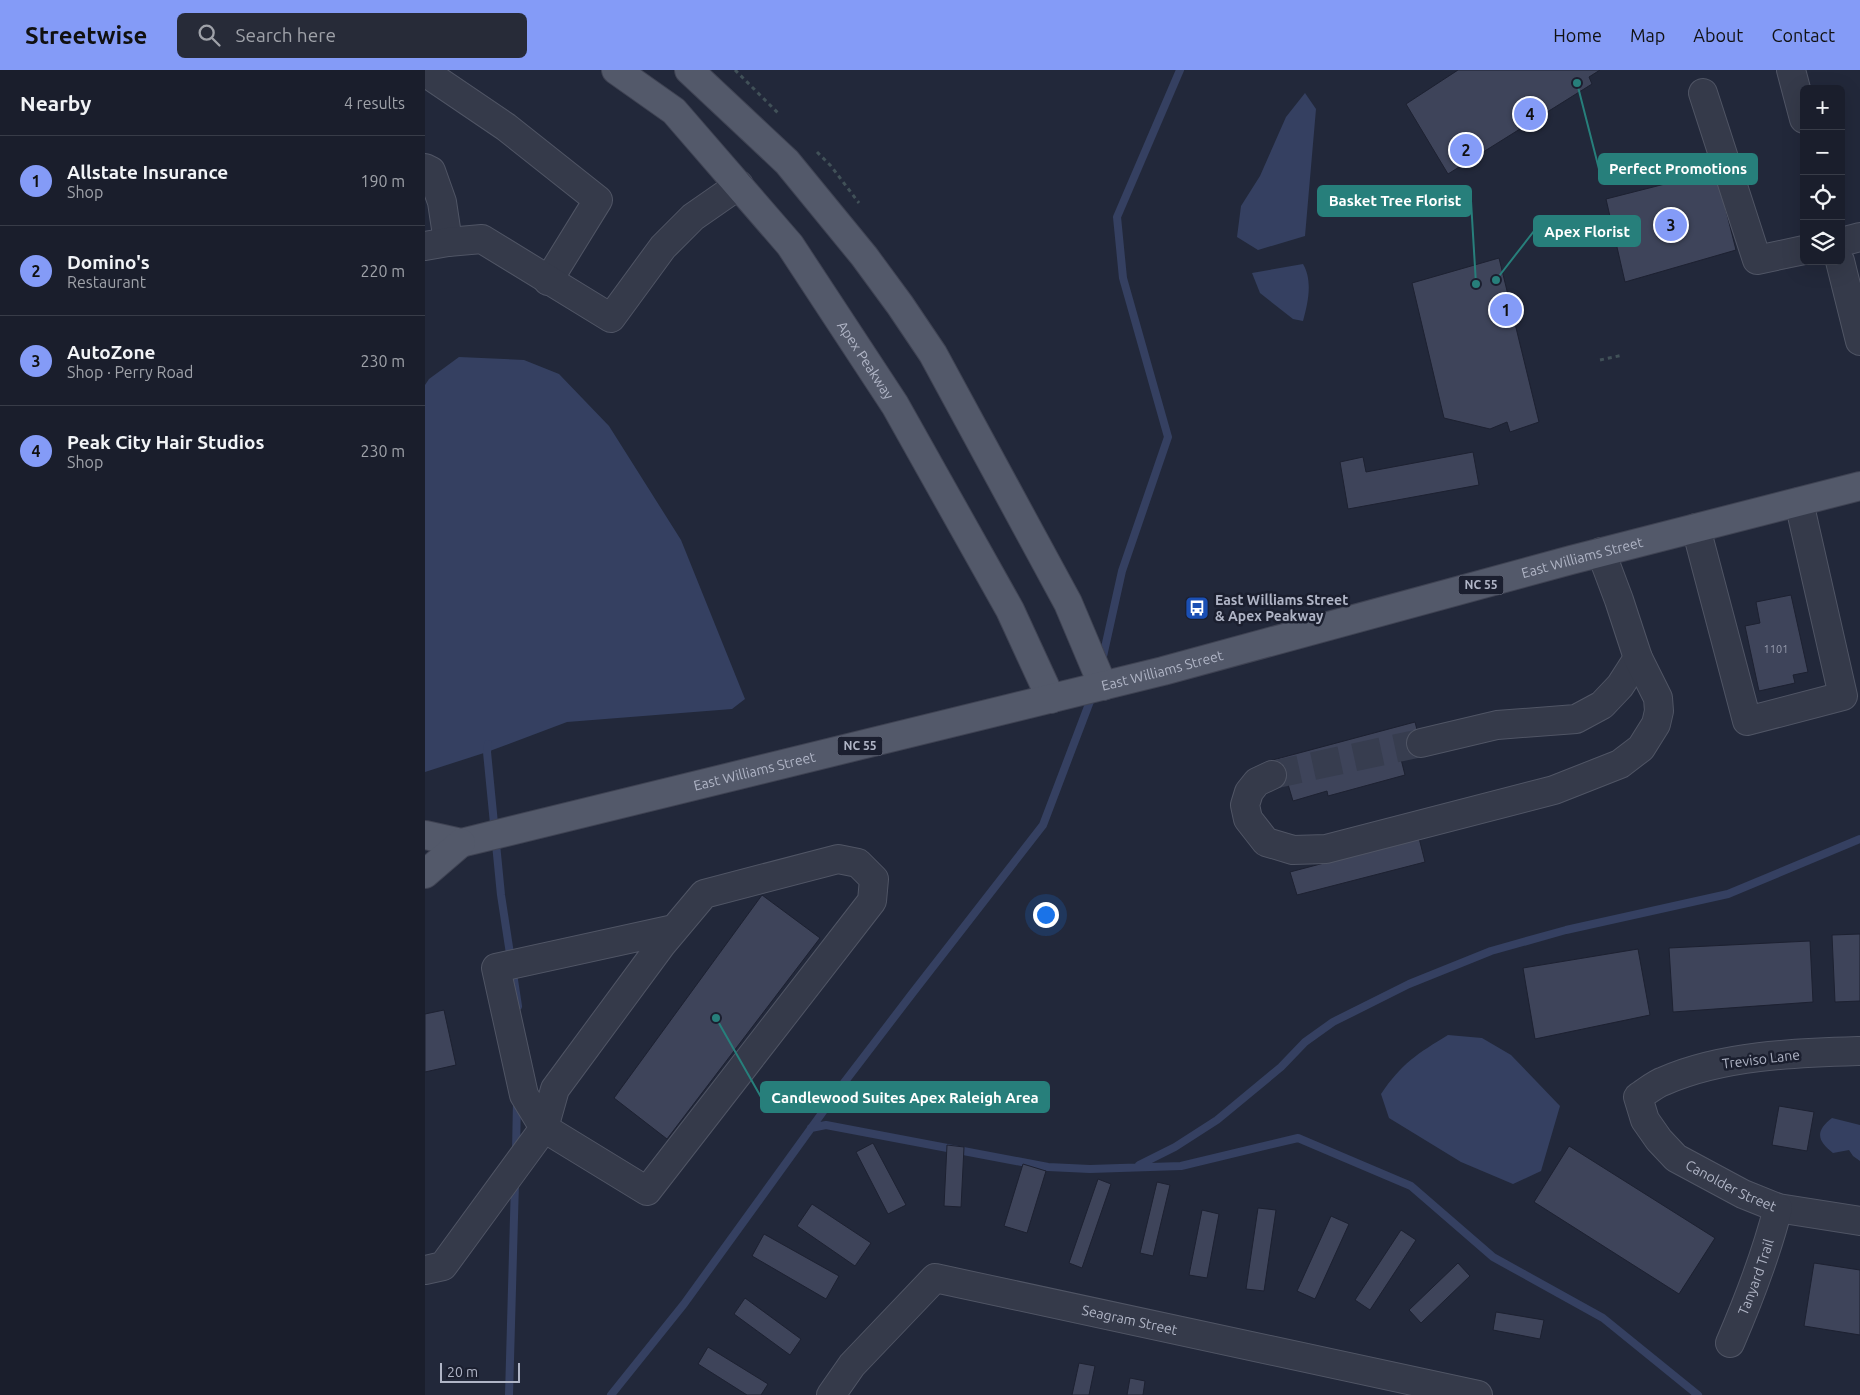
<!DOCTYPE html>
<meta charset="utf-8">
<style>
body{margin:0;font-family:Ubuntu,sans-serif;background:#272b38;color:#f1f3f6}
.controls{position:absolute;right:15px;top:15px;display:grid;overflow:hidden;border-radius:8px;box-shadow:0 5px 20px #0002}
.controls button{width:45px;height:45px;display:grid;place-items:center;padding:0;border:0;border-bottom:1px solid #383c48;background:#1a1e2c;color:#f1f3f6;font:25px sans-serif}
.scale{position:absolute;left:15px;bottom:12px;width:80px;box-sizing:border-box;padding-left:5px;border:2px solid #b0b5c6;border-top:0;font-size:14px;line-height:18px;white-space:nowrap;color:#b0b5c6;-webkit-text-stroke:4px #1b1f2f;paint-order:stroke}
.you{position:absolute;left:620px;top:844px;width:18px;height:18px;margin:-12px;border:4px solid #fff;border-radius:50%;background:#1a73e8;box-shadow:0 0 0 8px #1a73e833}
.badge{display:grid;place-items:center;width:32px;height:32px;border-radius:50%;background:#849bf7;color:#111;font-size:16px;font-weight:700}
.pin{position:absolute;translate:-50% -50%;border:2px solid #fff;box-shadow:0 1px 5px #0006}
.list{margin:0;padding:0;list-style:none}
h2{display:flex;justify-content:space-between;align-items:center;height:65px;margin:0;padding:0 20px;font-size:21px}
h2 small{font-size:16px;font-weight:400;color:#9fa2a9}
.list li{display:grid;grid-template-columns:32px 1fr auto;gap:15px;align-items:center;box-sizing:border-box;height:90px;padding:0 20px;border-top:1px solid #383c48}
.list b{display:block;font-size:19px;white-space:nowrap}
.list p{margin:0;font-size:16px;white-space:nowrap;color:#9fa2a9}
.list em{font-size:16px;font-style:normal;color:#9fa2a9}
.icon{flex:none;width:28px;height:28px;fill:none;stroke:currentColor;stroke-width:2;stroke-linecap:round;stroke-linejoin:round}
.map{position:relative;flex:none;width:1435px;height:1325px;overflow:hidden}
header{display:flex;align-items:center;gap:30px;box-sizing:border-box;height:70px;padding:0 25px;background:#849bf7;color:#111}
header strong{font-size:24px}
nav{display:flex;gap:28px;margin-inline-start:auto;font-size:18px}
.search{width:350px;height:45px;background:#272b38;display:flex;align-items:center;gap:12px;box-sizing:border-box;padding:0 18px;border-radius:8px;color:#9fa2a9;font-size:19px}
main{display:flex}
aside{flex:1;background:#1a1e2c}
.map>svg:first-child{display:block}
</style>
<header>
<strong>Streetwise</strong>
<div class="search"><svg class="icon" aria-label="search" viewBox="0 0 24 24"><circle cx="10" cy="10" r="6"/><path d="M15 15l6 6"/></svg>Search here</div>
<nav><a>Home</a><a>Map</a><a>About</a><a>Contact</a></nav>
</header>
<main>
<aside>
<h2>Nearby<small>4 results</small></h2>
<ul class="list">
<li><span class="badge">1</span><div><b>Allstate Insurance</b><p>Shop</p></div><em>190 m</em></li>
<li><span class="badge">2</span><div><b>Domino's</b><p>Restaurant</p></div><em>220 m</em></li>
<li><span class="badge">3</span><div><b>AutoZone</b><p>Shop · Perry Road</p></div><em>230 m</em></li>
<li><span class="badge">4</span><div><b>Peak City Hair Studios</b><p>Shop</p></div><em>230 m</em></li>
</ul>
</aside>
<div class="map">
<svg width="1435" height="1325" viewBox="0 0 1435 1325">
<rect width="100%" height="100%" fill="#22283a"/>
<path fill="#354061" d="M880,23l11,16 -11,127 -47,14 -21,-13 4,-31 19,-30 26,-59z
M878,194c10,17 5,39 0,57l-10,-2 -33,-26 -8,-20z
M34,287l65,3 35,14 50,52 72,114 64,159 -13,10 -165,13 -80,30 -62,20v-387l4,-6z
M1023,965l34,3 29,17 49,51 -19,65 -28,13 -52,-22 -72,-44 -8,-24c21,-31 36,-40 67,-59z
M1407,1048l28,7v36l-7,-5 -4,-6 -16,3c-16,-12 -18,-22 -1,-35z"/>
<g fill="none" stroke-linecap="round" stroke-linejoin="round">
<path stroke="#354061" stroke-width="8" d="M677,591l20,-90 46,-134 -45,-159 -6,-61 63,-147
M63,674l-1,8 14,143 17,111
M386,1058l15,-3 222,42 42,2 91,-3 117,-28 113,48 82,71 110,61 95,77
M91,1083l1,-53
M714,1095l36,-18 42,-27 64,-53 24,-25 28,-20 76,-38 82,-33 75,-21 162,-36 132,-55
M84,1325l6,-213
M186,1325l73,-91 159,-220 68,-89 132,-170 49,-129"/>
</g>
<path fill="#3e445a" stroke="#1d2131" d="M1033,0h142l-11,7 3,7 -144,90 -42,-70z
M1291,101l20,79 -111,32 -19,-83z
M1074,188l40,164 -29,10 -3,-10 -17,7 -46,-11 -32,-135z
M1048,382l6,33 -131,24 -8,-47 23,-5 3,15z
M1366,525l17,77 -15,3 2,8 -36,8 -14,-65 15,-3 -4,-21z
M990,652l7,27 -22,6 5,20 -77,21 -1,-5 -34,10 -6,-20 -13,3 -5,-23z
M994,768l6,24 -128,33 -7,-23z
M337,825l58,43 -153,201 -53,-41z
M1435,864v67l-25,1 -3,-67z
M1385,871l3,61 -140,10 -4,-64z
M1213,879l12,66 -115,24 -12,-71z
M19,940l12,55 -31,7v-58z
M1354,1036l35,6 -7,39 -35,-6z
M448,1073l33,62 -18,9 -32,-62z
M522,1075l17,2 -3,60 -17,-1z
M1144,1076l146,92 -36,56 -145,-92z
M598,1094l23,7 -19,62 -23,-7z
M673,1109l13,5 -29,84 -13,-5z
M732,1112l13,3 -17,71 -13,-3z
M387,1134l59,39 -16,23 -58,-40z
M833,1138l18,2 -12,81 -18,-2z
M777,1140l17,4 -12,64 -18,-3z
M906,1146l18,8 -34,75 -18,-8z
M976,1160l15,10 -46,70 -15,-10z
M339,1164l75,42 -13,23 -74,-43z
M1033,1193l12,13 -49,47 -12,-13z
M1389,1193l46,7v65l-56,-9z
M320,1228l56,41 -11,16 -56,-41z
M1071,1242l48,8 -4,19 -47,-9z
M283,1277l60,37 -7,11h-14l-49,-31z
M654,1293l16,3 -6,29h-17z
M705,1308l15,3 -2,14h-16z"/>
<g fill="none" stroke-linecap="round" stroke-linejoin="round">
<path stroke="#373d4f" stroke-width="28" stroke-dasharray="28 14" stroke-linecap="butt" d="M847,705l149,-32"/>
<g stroke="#505565" stroke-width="30">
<g id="minor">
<path d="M1366,0l13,49"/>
<path d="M0,2l81,55 92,73 -50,81"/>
<path d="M1278,23l54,167 47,-10"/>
<path d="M0,98l6,3 11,31 6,40"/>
<path d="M1416,172l19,-5"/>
<path d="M0,176l23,-4 34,-3 129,79 52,-71 30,-30 46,-32"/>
<path d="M1415,191l20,80"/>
<path d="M1271,458l51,193 96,-25 -44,-194"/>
<path d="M996,673l76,-18 79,-6 26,-14 18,-19 18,-28"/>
<path d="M847,705l-15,7 -8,10 -4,13 3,14 18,23 27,8 33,-1 228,-59 66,-26 21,-16 15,-24 3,-13 -1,-13 -20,-40 -19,-58 -18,-48"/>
<path id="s1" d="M1435,981c-64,2 -137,4 -196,30 -9,3 -18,11 -26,16l7,23 14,20 17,18 67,36 35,14 82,13"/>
<path d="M0,1200l18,-4 101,-138 11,-39 107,-145 42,-50 134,-35 20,4 16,16 -2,22 -225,290 -103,-63 -20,-33 -28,-127 178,-39"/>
<path id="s2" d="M1305,1273c19,-44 36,-88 48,-135"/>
<path id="s3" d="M406,1325l21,-30 83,-87 543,117"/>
</g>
</g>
<g stroke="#3f4353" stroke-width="30">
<g id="major">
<path id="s4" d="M191,0l58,41 116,134 105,160 115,205 41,89"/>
<path d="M264,0l98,92 77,94 36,49 33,49 135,249 35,83"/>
<path id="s5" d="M0,765l36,8 702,-172 408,-111 289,-74"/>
<path d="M0,804l36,-31"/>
</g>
</g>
<path stroke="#415158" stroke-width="3" stroke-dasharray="4 4" stroke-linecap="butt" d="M310,0l44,44
M392,82l14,14 28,37
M1175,290l23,-5"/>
<use href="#minor" stroke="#353a4a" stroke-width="28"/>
<use href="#major" stroke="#53596a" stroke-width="28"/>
</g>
<defs>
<g id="bus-square" transform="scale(1.25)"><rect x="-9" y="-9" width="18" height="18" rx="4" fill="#1a4fb4" stroke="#1b1f2f"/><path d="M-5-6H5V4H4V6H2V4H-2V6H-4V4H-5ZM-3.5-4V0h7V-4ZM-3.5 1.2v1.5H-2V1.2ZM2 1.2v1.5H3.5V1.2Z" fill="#fff"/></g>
</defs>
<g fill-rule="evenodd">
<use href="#bus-square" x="772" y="538"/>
</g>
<g text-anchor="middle" stroke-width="5" stroke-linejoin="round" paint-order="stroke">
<g font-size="11" fill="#9499ab">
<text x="1351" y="583">1101</text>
</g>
<g fill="#1b1f2f" stroke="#838899" stroke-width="1">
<rect x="1033.5" y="505.5" width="45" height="19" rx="4"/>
<rect x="412.5" y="666.5" width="45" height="19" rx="4"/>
</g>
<g font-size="12" font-weight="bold" fill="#b0b5c6">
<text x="1056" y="519">NC 55</text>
<text x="435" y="680">NC 55</text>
</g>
<g font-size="14" fill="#b0b5c6" stroke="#1b1f2f">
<text dy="5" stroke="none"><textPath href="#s4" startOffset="386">Apex Peakway</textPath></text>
<text dy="5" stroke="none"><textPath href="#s5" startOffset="1194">East Williams Street</textPath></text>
<text dy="5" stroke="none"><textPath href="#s5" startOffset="759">East Williams Street</textPath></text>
<text dy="5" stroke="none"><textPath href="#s5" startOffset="339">East Williams Street</textPath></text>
<text transform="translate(1336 989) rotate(-7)" y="5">Treviso Lane</text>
<text dy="5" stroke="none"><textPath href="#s1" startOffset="365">Canolder Street</textPath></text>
<text dy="5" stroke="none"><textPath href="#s2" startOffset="71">Tanyard Trail</textPath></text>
<text dy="5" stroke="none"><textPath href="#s3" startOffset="356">Seagram Street</textPath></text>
</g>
<g font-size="14" font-weight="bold" fill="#b0b5c6" stroke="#1b1f2f" text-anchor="start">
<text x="790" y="535">East Williams Street<tspan x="790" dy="16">&amp; Apex Peakway</tspan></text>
</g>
</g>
<path fill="none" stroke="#277f7b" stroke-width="2" d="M1152 13L1174 99M1051 214L1046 131M1071 210L1109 161M291 948L336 1027"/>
<g fill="#277f7b" stroke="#1b1f2f" stroke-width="2">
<circle cx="1152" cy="13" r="5"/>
<circle cx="1051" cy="214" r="5"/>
<circle cx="1071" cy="210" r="5"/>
<circle cx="291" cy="948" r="5"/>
</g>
<g fill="#277f7b" stroke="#277f7b" stroke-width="2">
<rect x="1174" y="84" width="158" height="30" rx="5"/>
<rect x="893" y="116" width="153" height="30" rx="5"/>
<rect x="1109" y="146" width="106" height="30" rx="5"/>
<rect x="336" y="1012" width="288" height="30" rx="5"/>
</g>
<g font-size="15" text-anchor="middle" font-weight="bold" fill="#fff">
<text x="1253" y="104">Perfect Promotions</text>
<text x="970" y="136">Basket Tree Florist</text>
<text x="1162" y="167">Apex Florist</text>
<text x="480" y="1033">Candlewood Suites Apex Raleigh Area</text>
</g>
</svg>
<div class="controls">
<button>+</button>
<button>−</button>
<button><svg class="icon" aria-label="locate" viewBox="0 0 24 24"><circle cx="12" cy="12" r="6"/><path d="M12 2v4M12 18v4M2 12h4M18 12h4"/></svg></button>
<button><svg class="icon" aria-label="layers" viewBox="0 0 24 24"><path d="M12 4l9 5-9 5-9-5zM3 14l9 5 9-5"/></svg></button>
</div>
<div class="scale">20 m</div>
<div class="you"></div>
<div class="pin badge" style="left:1081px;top:240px">1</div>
<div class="pin badge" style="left:1041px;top:80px">2</div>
<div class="pin badge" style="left:1246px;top:155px">3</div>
<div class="pin badge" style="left:1105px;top:44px">4</div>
</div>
</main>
